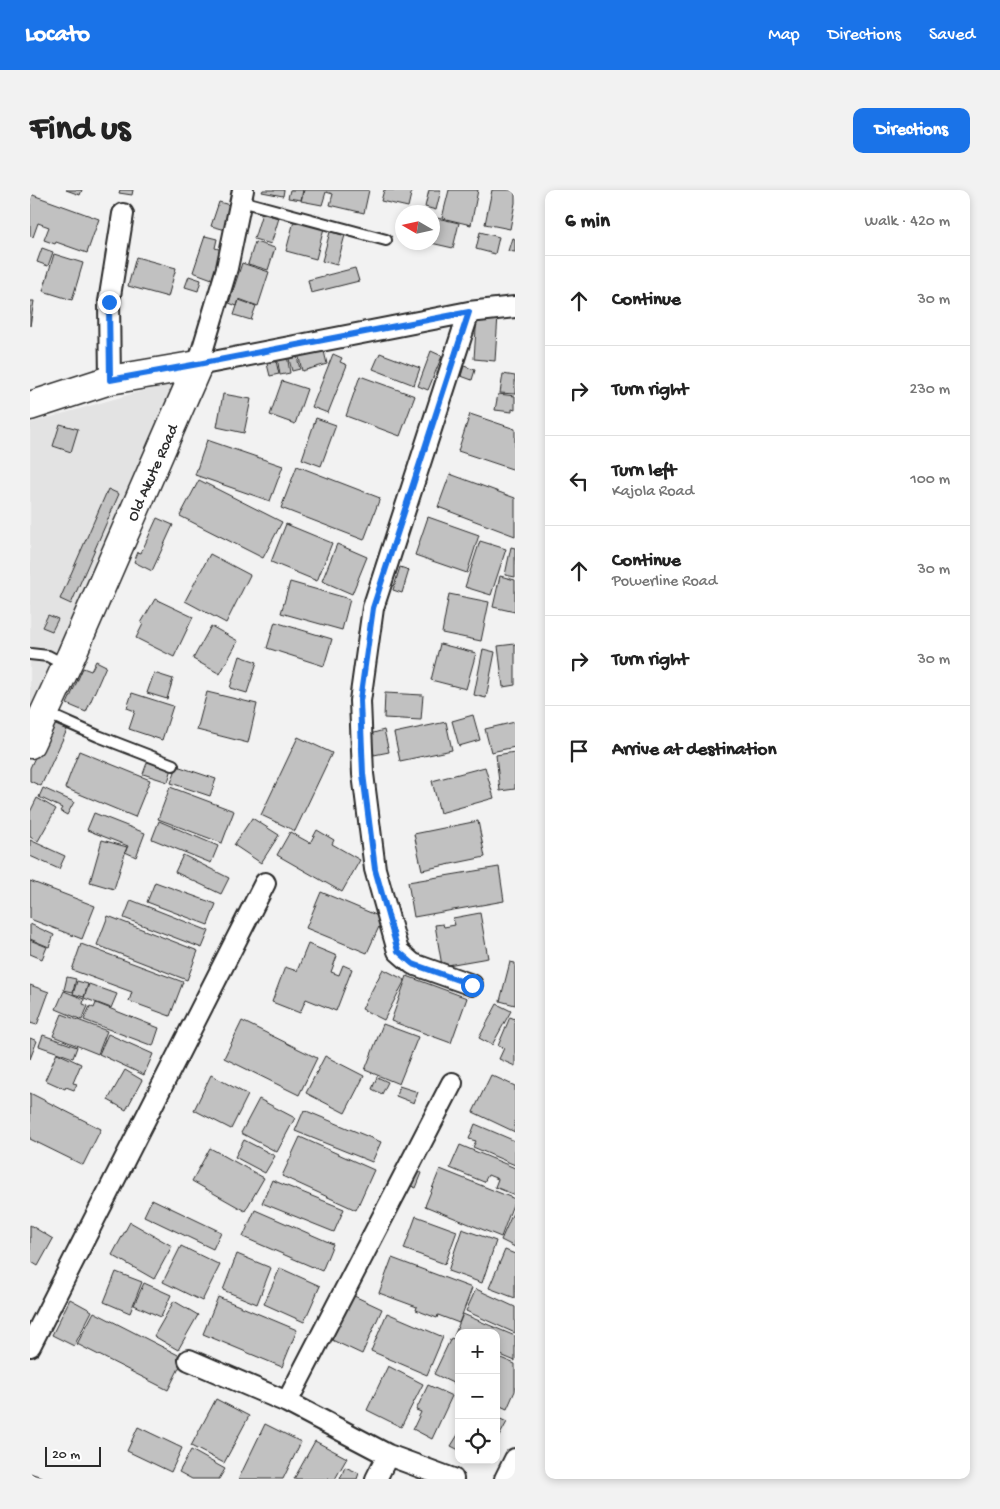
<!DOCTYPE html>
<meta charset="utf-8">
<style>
body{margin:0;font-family:"Gochi Hand",sans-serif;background:#f2f2f2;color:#222}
.controls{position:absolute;right:15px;bottom:15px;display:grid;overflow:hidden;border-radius:10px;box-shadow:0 2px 8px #0003}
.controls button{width:45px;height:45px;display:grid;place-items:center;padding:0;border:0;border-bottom:1px solid #e0e0e0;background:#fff;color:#222;font:25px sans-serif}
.compass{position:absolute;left:365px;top:15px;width:45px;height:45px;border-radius:50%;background:#fff;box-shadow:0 2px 8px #0003;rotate:279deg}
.scale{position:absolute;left:15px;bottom:12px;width:56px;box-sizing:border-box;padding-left:5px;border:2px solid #2b2b2b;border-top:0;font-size:14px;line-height:18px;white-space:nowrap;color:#2b2b2b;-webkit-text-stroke:4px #fff;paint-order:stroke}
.stop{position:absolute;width:15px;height:15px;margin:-11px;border:4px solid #1a73e8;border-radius:50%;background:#fff}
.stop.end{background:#1a73e8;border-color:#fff;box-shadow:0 1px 5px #0008}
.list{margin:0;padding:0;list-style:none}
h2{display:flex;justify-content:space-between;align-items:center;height:65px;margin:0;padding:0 20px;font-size:21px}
h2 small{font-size:16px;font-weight:400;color:#767676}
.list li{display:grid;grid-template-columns:32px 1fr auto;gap:15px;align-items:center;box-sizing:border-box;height:90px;padding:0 20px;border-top:1px solid #e0e0e0}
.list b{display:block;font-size:19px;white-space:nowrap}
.list p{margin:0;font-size:16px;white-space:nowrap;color:#767676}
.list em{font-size:16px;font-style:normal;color:#767676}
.icon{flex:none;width:28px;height:28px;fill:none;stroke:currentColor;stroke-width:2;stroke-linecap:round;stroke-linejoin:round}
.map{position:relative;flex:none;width:485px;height:1289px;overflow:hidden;border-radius:10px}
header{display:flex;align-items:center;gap:30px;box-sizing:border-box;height:70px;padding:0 25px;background:#1a73e8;color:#fff}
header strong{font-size:24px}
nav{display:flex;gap:28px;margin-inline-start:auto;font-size:18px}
.intro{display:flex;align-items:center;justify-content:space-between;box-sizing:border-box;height:120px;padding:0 30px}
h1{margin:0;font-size:35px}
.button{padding:12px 22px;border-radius:10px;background:#1a73e8;color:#fff;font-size:18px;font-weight:700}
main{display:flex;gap:30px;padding:0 30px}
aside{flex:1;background:#fff;border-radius:10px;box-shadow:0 2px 8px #0003}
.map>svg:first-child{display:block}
</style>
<header>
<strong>Locato</strong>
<nav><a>Map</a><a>Directions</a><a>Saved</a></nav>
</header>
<div class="intro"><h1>Find us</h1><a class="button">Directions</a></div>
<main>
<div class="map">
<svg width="485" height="1289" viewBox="0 0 485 1289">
<rect width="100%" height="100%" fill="#f2f2f2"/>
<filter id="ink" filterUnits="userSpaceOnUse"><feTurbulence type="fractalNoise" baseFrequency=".02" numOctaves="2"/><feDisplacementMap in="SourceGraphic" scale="10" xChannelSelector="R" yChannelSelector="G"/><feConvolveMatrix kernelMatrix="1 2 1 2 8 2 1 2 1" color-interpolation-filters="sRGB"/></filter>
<g filter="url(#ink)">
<path fill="#e3e3e3" d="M154,189l-154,336v-292z"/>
<path fill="#c1c1c1" stroke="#2b2b2b" d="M36,0h16l-2,5z
M90,0h13l-1,5 -13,-2z
M233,0h21l-1,6 -21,-4z
M260,0h13l-2,10 -13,-2z
M274,0h65l-5,23 -34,-8 3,-11 -7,-2 -4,13 -21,-4z
M354,0h28l-4,17 -27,-6z
M399,0h12l-5,20 -11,-3z
M419,0h29l-7,35 -29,-7z
M462,0h23v13l-5,26 -25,-5z
M0,4l69,25 -12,34 -31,-11 -1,2 -11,-4 5,-13 -11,-4 -5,14 -3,-1z
M189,12l14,4 -7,24 -15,-4z
M232,23l17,5 -8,26 -17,-5z
M407,28l22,5 -6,25 -22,-5 1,-1z
M264,31l30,7 -8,31 -30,-8z
M300,42l15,3 -8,30 -15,-4z
M450,42l19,5 -4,17 -19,-5z
M175,46l12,3 -2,9 7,2 -10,29 -19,-7z
M482,48l3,1v13l-7,-1z
M225,52l20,6 -7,22 -20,-6z
M12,58l11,4 -5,14 -11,-4z
M24,64l29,9 -11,37 -29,-9z
M106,67l40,11 -8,29 -40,-11z
M212,73l27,9 -11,34 -19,-7 -2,7 -8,-3z
M325,78l4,13 -48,12 -3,-13z
M159,86l12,4 -3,11 -13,-4z
M209,110l17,6 -5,14 -17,-5z
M0,111h4l-4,25z
M447,124l21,1 -3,46 -21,-2z
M293,157l4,17 -25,7 -4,-18z
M401,161l11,5 -14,34 -10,-4z
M266,163l4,16 -8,2 -4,-16z
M350,163l40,15 -6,17 -41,-16z
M303,164l9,4 -2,4 7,3 -19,48 -16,-6z
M257,165l3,18 -10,2 -3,-18z
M245,167l4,17 -9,2 -4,-16z
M434,176l11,4 -3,10 -11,-4z
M473,184l12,2v18l-15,-1z
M330,186l55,20 -15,40 -54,-20z
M252,191l25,8 -12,35 -25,-9z
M193,204l28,5 -7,34 -27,-6z
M468,204l17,2v14l-3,-1v3l-17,-2z
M440,224l45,15v41l-57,-19z
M286,228l20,7 -15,41 -19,-7z
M30,234l18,5 -7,23 -18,-6z
M177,250l76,26 -13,35 -75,-26z
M267,276l83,32 -16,42 -83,-32z
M420,284l65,24v38l-77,-29z
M169,290l83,42 -19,36 -83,-42z
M78,299l11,5 -48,110 -11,-5z
M398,327l51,18 -12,38 -52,-18z
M127,328l16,7 -21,46 -18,-9 4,-10 3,1z
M256,334l46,19 -15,38 -46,-19z
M450,351l26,8 -15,46 -26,-8z
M307,354l30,13 -15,37 -30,-13z
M481,357l4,1v29l-10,-2z
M180,364l40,21 -24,48 -41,-22z
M370,377l9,3 -7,23 -9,-3z
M470,386l15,4v32l-22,-5z
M260,392l60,17 -8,31 -61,-17z
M419,404l40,8 -8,39 -39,-8z
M125,409l38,18 -19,40 -38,-19 7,-14 -2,-1z
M18,425l10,4 -6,12 -10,-4z
M245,432l57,17 -8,27 -57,-18z
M181,436l27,15 -18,33 -27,-15z
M410,454l36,9 -10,36 -35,-9z
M485,454v41l-12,2 -5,-41z
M453,459l12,3 -9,46 -12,-3z
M210,466l17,6 -10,31 -17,-5z
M66,471l10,5 -20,46 -19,-8 16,-36 8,3z
M124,483l19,6 -6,20 -20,-6z
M177,502l50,12 -9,39 -51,-13z
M102,503l41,13 -11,34 -33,-11 6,-18 -8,-3z
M355,503l38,2 -2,25 -37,-2z
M443,525l7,25 -21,6 -7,-25z
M416,532l6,28 -52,11 -6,-28z
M485,532v25l-24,5 -6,-23z
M21,533l16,7 -26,56 -11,-5v-13z
M354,540l5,22 -15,3 -4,-21z
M268,547l34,16 -37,78 -34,-16z
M49,561l71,29 -15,37 -70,-29z
M485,562v37l-15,2 -4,-36z
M119,567l24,8 -5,17 -25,-8z
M147,576l39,13 -6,17 -39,-13z
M455,577l9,31 -54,15 -8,-32z
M140,597l64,24 -12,32 -64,-24z
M13,598l31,14 -7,13 -7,-4 2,-3 -23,-11z
M7,608l19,11 -18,32 -8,-4v-25z
M64,623l51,20 -9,24 -11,-5 3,-6 -41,-16z
M222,628l27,17 -18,28 -27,-18z
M129,631l59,25 -7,17 -59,-24z
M448,631l7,36 -63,13 -8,-36z
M287,640l17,10 -2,4 28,16 -18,32 -65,-37 13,-23 20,11z
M0,650l35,16 -6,13 -29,-13z
M72,650l25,7 -13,42 -24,-7z
M153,665l46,23 -8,16 -46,-22z
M469,677l5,34 -90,16 -6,-35z
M0,691l65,25 -13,33 -52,-20z
M125,692l61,22 -8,21 -61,-23z
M291,702l62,26 -16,35 -61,-25z
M101,710l78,31 -7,17 -78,-30z
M450,723l8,45 -46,8 -7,-41 8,-1 1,3 11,-2 -2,-7z
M78,726l90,35 -11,29 -90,-35z
M0,734l24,11 -5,12 -19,-8z
M0,750l17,7 -5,12 -12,-5z
M51,754l102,38 -13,34 -41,-15 3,-9 -60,-22z
M278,754l29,12 -6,16 8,3 4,-10 9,4 -16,42 -30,-12 -6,14 -28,-11 13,-35 12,4z
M480,772l5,1v42l-15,-4z
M353,779l22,11 -21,40 -22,-11z
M377,786l60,22 -16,45 -60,-22z
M37,787l9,2 -3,13 -9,-2z
M47,791l11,3 -4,13 -11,-3z
M59,794l28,10 -6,14 -27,-10z
M0,795l19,7 -12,33 -7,-2z
M34,801l20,8 -1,5 5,2 -6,14 -26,-11z
M66,813l63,25 -6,18 -69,-26 6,-14 4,2z
M467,814l14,7 -19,34 -13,-7z
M32,824l45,17 -9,23 -45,-18z
M480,827l5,2v47l-16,-7 5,-11 -6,-2z
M212,831l75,37 -18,37 -75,-37z
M353,834l35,13 -19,47 -34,-14z
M78,844l45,20 -9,21 -45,-21z
M13,845l34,12 -4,11 -34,-12z
M0,848l7,3 -7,18z
M27,863l24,11 -8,19 4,1 -3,6 -8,-3 -1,2 -20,-9z
M295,866l39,20 -19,37 -39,-20z
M95,880l17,10 -16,30 -18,-10z
M181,885l37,20 -17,34 -37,-19z
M461,885l24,11v46l-42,-20z
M347,887l11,5 -6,12 -10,-5z
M369,896l19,6 -4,11 -18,-7z
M0,903l71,36 -18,36 -53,-26z
M229,909l36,19 -18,34 -36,-19z
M274,920l77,32 -9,20 -77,-31z
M445,934l40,17v24l-42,-18 3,-6 -7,-2z
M270,947l74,33 -18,40 -74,-34z
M214,950l31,16 -10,17 -30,-16z
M430,955l55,23v27l-20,-8 3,-8 -10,-4 -4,7 -34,-14z
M180,958l54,30 -19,33 -53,-30z
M382,979l10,4 -6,15 -10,-4z
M410,979l75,30 -14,38 -76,-31z
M242,990l72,29 -10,23 -72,-29z
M122,1009l69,33 -8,17 -69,-33z
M485,1018v39l-14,-7z
M225,1020l78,34 -11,27 -79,-34z
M386,1026l41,15 -12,33 -41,-15z
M100,1032l42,24 -18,33 -42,-24z
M0,1035l23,14 -15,27 -8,-5z
M432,1039l34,12 -14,42 -34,-12z
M151,1056l39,19 -18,36 -39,-19z
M475,1060l10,4v44l-26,-10z
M207,1064l34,14 -14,36 -34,-14z
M362,1068l80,30 -13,35 -21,-8 -1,3 -21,-8 1,-3 -38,-14z
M250,1078l40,18 -16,36 -40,-18z
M86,1082l26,10 -12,31 -26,-11z
M114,1093l27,12 -10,22 -27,-12z
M446,1099l39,18v26l-49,-22z
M322,1105l30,14 -20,45 -30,-14z
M188,1107l79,33 -15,37 -79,-33z
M40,1109l22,12 -18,35 -22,-11z
M144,1111l24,14 -20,35 -24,-14z
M64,1122l90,46 -16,32 -91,-46z
M357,1123l56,24 -16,38 -56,-24z
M433,1124l52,22v25l-19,-8v-20h-37v5l-5,-2z
M421,1148l8,3v40l-2,4 -23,-11z
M466,1166l19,8v27l-8,18 -11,-5z
M358,1176l35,18 -22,43 -34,-17z
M398,1195l24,11 -20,43 -19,-10 8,-17 -5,-2z
M186,1209l33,17 -25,47 -33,-17z
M466,1227l11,5 -11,20z
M235,1234l36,18 -18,37h-43l-1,-1z
M108,1237l44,21 -11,24 -44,-21z
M429,1243v17l-8,-4z
M285,1251l32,17 -12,21h-41z
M161,1260l34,19 -6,10h-27l-13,-7z
M315,1277l14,6 -2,6h-17z
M0,1283l18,6h-18z"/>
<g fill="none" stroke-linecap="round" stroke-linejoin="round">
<g stroke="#2b2b2b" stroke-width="14">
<path id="lane" d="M211,11l145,39
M0,464l18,2 17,9
M16,523l52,23 75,29"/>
</g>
<g stroke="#2b2b2b" stroke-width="24">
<path id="street" d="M213,0l-16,78 -29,97 271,-53 46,-5
M439,122l-96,296 -13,93 3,73 12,95 23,82 15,13 59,21
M80,190l-1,-78 14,-88
M0,1156l235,-463
M159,1170l98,42 101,53 65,24
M257,1212l165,-319
M346,1289l12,-24
M475,1289l10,-20"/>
</g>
<g stroke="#2b2b2b" stroke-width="31">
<path id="secondary" d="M0,216l80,-26 88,-15
M0,554l41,-88 127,-291"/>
</g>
<use href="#lane" stroke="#fff" stroke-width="10"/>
<use href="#street" stroke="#fff" stroke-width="20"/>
<use href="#secondary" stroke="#fff" stroke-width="28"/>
</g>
</g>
<g fill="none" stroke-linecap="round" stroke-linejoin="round" filter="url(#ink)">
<path stroke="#1a73e8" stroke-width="6" d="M79,112l1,78 88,-16 271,-52 -96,296 -13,93 3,73 12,95 23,82 15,13 59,21"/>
</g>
<g text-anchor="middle" stroke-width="4" stroke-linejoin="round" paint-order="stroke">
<g font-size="16" fill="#2b2b2b" stroke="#fff">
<text transform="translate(121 282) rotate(-66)" y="6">Old Akute Road</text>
</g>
</g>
</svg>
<div class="controls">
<button>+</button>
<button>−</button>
<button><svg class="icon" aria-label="locate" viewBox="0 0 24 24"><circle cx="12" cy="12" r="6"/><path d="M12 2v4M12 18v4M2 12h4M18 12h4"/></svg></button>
</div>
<svg class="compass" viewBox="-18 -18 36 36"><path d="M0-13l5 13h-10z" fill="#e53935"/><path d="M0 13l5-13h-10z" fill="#767676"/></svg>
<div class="scale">20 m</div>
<div class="stop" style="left:442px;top:795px"></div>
<div class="stop end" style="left:79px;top:112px"></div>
</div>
<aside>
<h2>6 min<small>Walk · 420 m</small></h2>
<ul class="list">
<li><svg class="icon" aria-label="ahead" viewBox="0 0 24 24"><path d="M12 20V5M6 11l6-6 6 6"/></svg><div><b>Continue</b></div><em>30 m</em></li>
<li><svg class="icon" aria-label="right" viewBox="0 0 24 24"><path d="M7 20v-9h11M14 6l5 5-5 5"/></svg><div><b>Turn right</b></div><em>230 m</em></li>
<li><svg class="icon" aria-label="left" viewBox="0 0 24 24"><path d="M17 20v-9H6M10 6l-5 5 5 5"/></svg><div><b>Turn left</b><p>Kajola Road</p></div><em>100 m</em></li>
<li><svg class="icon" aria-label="ahead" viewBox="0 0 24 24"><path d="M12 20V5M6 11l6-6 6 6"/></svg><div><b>Continue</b><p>Powerline Road</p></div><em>30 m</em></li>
<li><svg class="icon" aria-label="right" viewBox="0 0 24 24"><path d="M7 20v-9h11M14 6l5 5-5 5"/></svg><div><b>Turn right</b></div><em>30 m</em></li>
<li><svg class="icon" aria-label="arrive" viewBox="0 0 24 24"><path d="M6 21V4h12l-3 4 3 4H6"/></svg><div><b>Arrive at destination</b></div></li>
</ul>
</aside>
</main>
